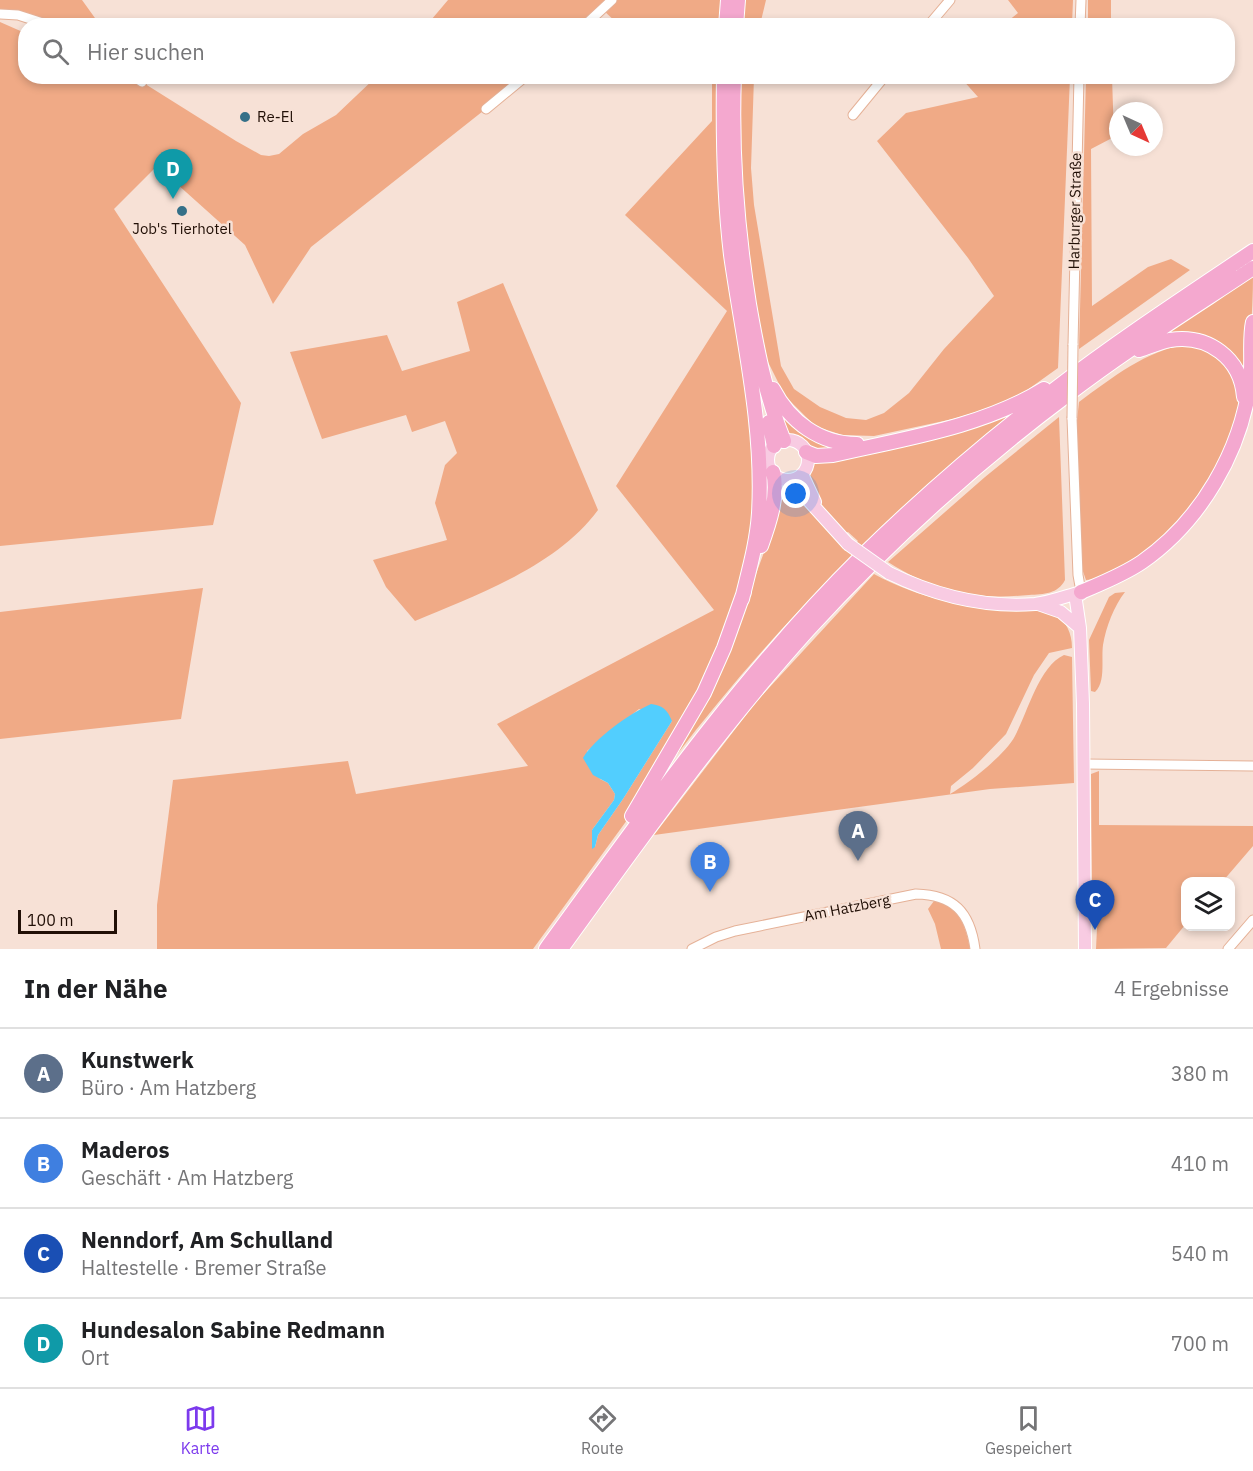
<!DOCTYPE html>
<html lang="de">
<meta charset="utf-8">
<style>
body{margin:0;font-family:"IBM Plex Sans",sans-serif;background:#f2f2f2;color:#202124}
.controls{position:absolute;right:18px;bottom:18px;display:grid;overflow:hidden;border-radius:12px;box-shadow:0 3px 9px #0003}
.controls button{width:54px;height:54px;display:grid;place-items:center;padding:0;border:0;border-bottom:2px solid #e0e0e0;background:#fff;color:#202124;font:30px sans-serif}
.compass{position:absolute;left:1109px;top:102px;width:54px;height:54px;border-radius:50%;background:#fff;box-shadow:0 3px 9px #0003;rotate:136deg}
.scale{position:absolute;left:18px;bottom:15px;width:99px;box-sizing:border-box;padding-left:6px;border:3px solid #210f06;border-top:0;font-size:16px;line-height:21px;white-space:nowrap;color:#210f06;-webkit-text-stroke:4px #f7e1d6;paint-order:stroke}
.you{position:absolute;left:796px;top:494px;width:21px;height:21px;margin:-15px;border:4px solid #fff;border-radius:50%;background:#1a73e8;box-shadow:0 0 0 9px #1a73e833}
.badge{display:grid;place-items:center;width:39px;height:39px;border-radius:50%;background:#7c3aed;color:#fff;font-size:20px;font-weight:700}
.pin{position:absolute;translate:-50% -50px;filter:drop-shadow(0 2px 3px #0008)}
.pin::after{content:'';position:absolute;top:32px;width:21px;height:18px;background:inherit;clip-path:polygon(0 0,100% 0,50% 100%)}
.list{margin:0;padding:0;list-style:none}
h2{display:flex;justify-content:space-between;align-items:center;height:78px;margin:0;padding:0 24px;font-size:26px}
h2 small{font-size:20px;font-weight:400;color:#757577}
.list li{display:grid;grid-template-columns:39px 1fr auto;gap:18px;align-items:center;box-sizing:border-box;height:90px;padding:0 24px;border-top:2px solid #e0e0e0}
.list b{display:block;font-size:22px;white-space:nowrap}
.list p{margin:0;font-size:20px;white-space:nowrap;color:#757577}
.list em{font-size:20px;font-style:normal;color:#757577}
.icon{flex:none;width:33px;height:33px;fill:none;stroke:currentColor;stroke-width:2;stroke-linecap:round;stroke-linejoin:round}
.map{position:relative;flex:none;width:1253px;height:949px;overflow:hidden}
.search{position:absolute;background:#fff;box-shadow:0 3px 9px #0003;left:18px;right:18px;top:18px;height:66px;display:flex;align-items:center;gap:15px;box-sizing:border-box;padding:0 21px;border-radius:24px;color:#757577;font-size:22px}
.sheet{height:438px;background:#fff}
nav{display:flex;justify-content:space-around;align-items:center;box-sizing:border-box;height:84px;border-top:2px solid #e0e0e0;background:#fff;font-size:16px;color:#757577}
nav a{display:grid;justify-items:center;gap:3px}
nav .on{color:#7c3aed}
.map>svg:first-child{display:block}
</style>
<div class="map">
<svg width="1253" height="949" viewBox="0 0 1253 949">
<rect width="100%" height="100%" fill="#f7e1d6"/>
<path fill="#f0aa86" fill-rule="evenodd" d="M0,0h82l18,25h-48l-52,-11z
M448,0h275l-1,25h-103l-17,-16 -18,16 -158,1z
M741,0h25l-6,25 -20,1z
M1008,0h65l-1,25h-69l15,-12z
M1088,0h23v25h-23z
M0,22l25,11 1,43h103l13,6 94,59 25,14 8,1 10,-2 24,-20 33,-19 40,-38h150l-215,170 -38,57 -28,-59 -88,-79 -43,43 127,194 -28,122 -213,21z
M712,77h8l36,396 -6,81 -28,86 -45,97 -39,68 -105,144h-376v-44l16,-125 175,-19 8,33 172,-28 -31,-42 217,-114 -98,-124 111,-175 -102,-96 87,-94zM639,709l33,12 -49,78 -25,36 -3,12 -3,-17 22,-30 1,-6 -7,-11 -8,-4 -13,-28z
M738,77h16l-3,91 3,37 27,161 13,23 26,18 26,11 20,2 18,-7 25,-20 35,-44 50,-53 -26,-38 -91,-117 29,-28 72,-16 -17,-19 2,-1h107l-12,291 -35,25 -23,12 -47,14 -79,17 -32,-1 -27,-9 -30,-30 -22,-44 -23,-152z
M1086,77h26l2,60 -23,12 1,157 56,-39 23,-8 19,11 -111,79z
M1253,275c0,39 -4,77 -6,116l-25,-42 -65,-9z
M503,283l95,227c-41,56 -121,85 -183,111l-29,-34 -13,-27 74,-20 -12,-37 10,-38 12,-12 -12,-32 -33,11 -6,-17 -84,24 -32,-87 97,-17 15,36 68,-20 -13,-49z
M1188,344l23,7 20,20 8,26 -1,11 -8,32 -31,59 -29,34 -38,29 -35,17 -11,1 -7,-20 -3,-130 3,-28c34,-25 66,-51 109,-58z
M771,395l17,21 58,31c-11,3 -26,10 -37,2 -9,-7 -8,-9 -20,-13z
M1021,406c-129,103 -246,220 -346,351l56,-115 32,-87 12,-43 4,-29h6l63,69 10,-11 -10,-9 -4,2 -34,-44 -4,-12 6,-18z
M1059,417l6,163c-7,14 -21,14 -36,15 -55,5 -94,-3 -141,-33l97,-85z
M874,574c56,31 119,37 181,37 11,12 17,21 17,37l-23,5 -15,22 -28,59 -33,34 -22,18 -1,8c18,-10 55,-39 65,-58 12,-22 24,-70 49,-81l8,2 2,126 -84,6 -336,46 102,-133z
M203,588l-22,131 -181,20v-127z
M1125,592c-11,14 -19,35 -22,53 -2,14 3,37 -8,47l-4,-1 -2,-51 20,-43 6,-4z
M1099,771v54l154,1v20l-30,35 -37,1 -1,43 -19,23 -70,1 1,-21 -5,-9 -1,-145z
M934,901c25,5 32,25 36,48h-29l-6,-25 -7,-15z"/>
<path fill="#52cefe" d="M651,704c12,2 16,5 21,17l-49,78 -25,36 -3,12 -3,2v-19l22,-30 1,-6 -7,-11 -15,-8 -10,-17c11,-19 47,-45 68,-54z"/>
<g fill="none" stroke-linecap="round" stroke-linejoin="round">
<g stroke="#e5b197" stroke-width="11">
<path id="minor" d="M0,14l18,1 34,11
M584,26l28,-26
M928,26l22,-26
M1080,26l1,-26
M133,76l9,6
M486,109l40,-33
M853,115l32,-39
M1073,345l6,-269
M1072,418l6,157 3,17
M1084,764l169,2
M692,949l24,-12 19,-6 181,-37c38,1 54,18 59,55
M1228,949l25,-29"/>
</g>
<g stroke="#fff" stroke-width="14">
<path id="major" d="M768 460a20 20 0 1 1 40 0a20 20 0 1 1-40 0Z
M802,474l13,28
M790,480l58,64
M889,573c47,23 94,35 146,31 16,-2 31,-8 46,-12v2
M1075,594l5,34 3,76 2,245
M1038,604l23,8 19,16"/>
</g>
<g stroke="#fff" stroke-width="16">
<path id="highway" d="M726,26l2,-26
M736,26l2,-26
M724,76c-1,60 0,120 7,179 12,85 33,171 28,258 -2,30 -10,57 -17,86
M734,76c-3,77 3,152 15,228 8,46 17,93 35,137
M1139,350c10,-3 20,-8 31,-10 38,-6 71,18 74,57
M773,389c17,33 47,55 84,55
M769,422l5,24
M806,452l10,4 17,-1c69,-16 150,-28 211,-66
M761,546c8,-22 18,-51 12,-74
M1081,592c21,-9 42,-17 61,-30 59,-41 99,-111 108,-180 3,-20 -1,-41 3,-60
M632,816l72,-123 20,-45 20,-56
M546,949c99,-136 195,-273 315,-392 61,-60 126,-116 194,-168 64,-49 131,-93 198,-138
M561,949c79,-109 157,-219 247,-319 78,-85 166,-165 258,-234 60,-46 124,-86 187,-128"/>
</g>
<use href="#minor" stroke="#fff" stroke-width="9"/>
<use href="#major" stroke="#f8cbe2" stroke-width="12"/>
<use href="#highway" stroke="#f4a8cf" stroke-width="14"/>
<g stroke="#e5b197" stroke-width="11" stroke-linecap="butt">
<path id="minor-bridge" d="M1072,418l1,-73"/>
</g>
<g stroke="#fff" stroke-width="14" stroke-linecap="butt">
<path id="major-bridge" d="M848,544l41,29"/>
</g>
<use href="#minor-bridge" stroke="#fff" stroke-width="9"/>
<use href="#major-bridge" stroke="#f8cbe2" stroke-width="12"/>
</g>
<g fill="#357088" stroke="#f7e1d6" stroke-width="2">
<circle cx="245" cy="117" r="6"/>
<circle cx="182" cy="211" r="6"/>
</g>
<g text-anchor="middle" stroke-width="5" stroke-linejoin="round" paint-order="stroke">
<g font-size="15" fill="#210f06" stroke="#f7e1d6" text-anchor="start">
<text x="257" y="122">Re-El</text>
<text x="182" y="234" text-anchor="middle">Job's Tierhotel</text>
</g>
<g font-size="15" fill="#210f06" stroke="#f7e1d6">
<text transform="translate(1075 211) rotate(-89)" y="5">Harburger Straße</text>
<text transform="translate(847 908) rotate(-11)" y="5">Am Hatzberg</text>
</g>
</g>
</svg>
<div class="controls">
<button><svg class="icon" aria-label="layers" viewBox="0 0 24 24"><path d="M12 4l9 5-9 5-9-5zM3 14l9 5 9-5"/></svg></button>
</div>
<svg class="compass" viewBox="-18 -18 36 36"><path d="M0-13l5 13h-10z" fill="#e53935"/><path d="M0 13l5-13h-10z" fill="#757577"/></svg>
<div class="scale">100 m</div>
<div class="you"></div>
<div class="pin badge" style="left:858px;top:861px;background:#5c6f8a">A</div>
<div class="pin badge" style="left:710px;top:892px;background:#3f7fe0">B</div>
<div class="pin badge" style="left:1095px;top:930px;background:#1a4fb4">C</div>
<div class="pin badge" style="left:173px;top:199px;background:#0f9aa8">D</div>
<div class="search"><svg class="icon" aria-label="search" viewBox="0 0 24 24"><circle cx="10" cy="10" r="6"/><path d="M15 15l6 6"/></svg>Hier suchen</div>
</div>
<section class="sheet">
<h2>In der Nähe<small>4 Ergebnisse</small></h2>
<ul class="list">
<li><span class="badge" style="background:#5c6f8a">A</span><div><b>Kunstwerk</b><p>Büro · Am Hatzberg</p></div><em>380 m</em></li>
<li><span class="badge" style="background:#3f7fe0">B</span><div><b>Maderos</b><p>Geschäft · Am Hatzberg</p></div><em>410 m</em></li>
<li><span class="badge" style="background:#1a4fb4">C</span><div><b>Nenndorf, Am Schulland</b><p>Haltestelle · Bremer Straße</p></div><em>540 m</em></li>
<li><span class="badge" style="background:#0f9aa8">D</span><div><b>Hundesalon Sabine Redmann</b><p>Ort</p></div><em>700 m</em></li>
</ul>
</section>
<nav>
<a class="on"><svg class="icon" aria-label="map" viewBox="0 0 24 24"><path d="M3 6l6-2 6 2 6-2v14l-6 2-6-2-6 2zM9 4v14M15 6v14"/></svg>Karte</a>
<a><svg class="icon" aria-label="directions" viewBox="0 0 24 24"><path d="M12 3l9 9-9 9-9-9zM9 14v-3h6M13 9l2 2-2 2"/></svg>Route</a>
<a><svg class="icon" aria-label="saved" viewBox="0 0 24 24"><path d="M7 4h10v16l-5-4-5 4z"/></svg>Gespeichert</a>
</nav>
